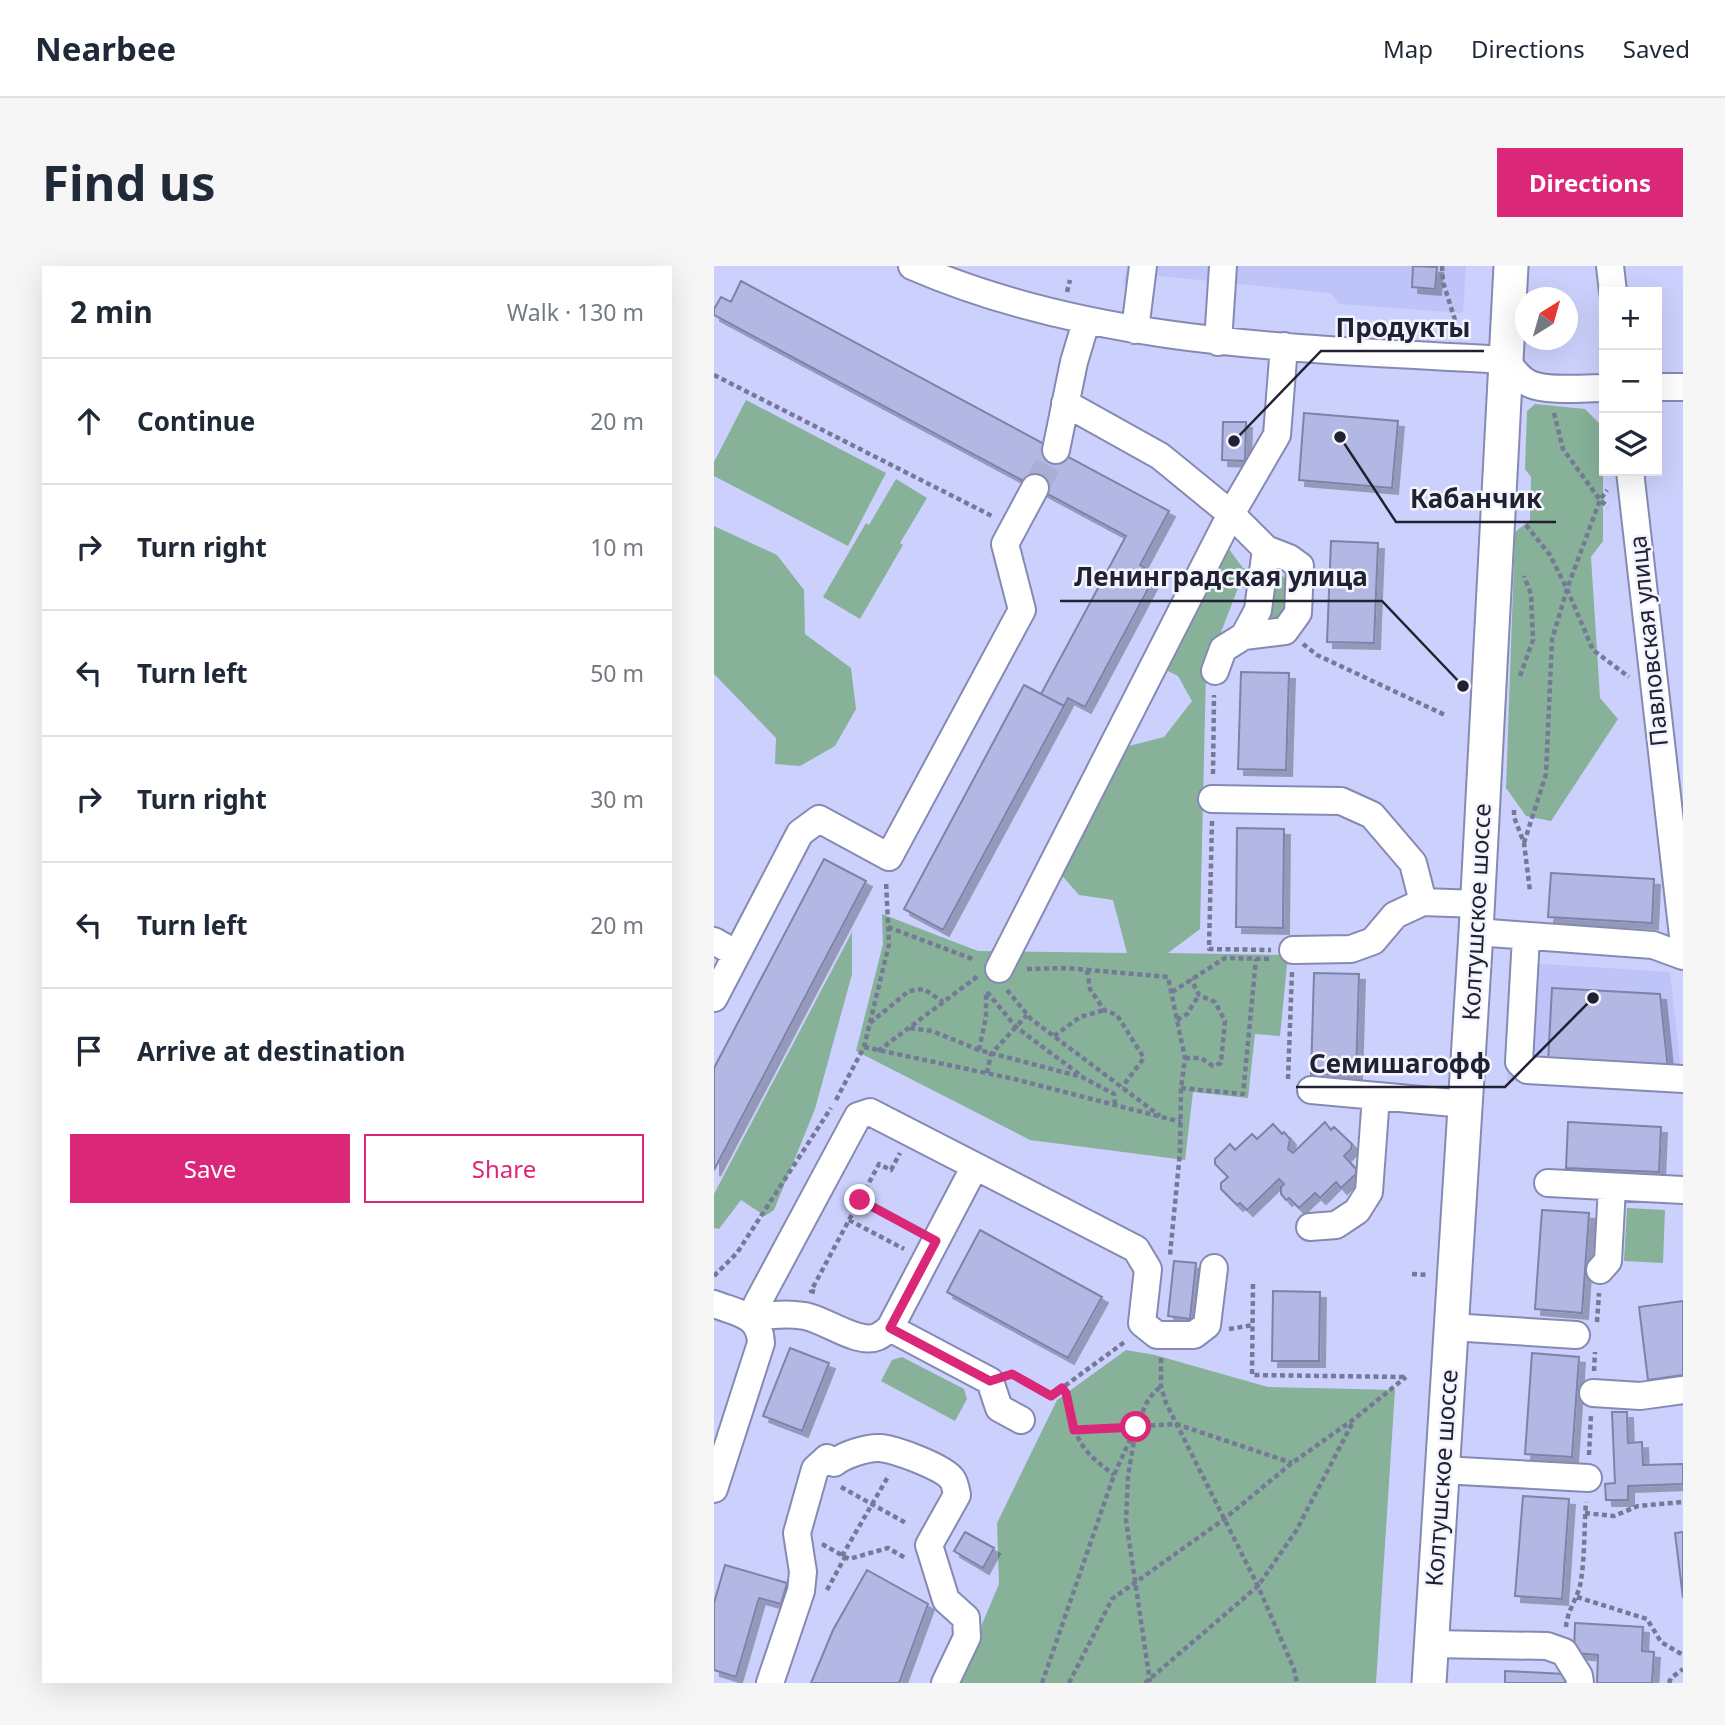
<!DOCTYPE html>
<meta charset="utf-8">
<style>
body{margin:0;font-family:"Noto Sans",sans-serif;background:#f6f6f7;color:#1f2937}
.controls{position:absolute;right:21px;top:21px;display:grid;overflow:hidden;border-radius:0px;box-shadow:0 7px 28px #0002}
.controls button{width:63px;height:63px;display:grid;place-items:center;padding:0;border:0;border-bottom:2px solid #e0e1e3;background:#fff;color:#1f2937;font:35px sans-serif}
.compass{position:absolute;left:801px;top:21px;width:63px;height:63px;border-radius:50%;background:#fff;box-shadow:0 7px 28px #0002;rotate:37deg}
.stop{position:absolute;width:21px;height:21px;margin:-16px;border:5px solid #db2777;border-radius:50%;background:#fff}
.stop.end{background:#db2777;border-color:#fff;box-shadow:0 2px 7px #0008}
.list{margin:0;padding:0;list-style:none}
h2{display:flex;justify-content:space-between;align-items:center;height:91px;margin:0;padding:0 28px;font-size:30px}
h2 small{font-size:23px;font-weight:400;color:#747a83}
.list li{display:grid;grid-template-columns:46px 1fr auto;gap:21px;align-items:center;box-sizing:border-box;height:126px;padding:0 28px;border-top:2px solid #e0e1e3}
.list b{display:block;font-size:26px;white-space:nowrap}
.list em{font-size:23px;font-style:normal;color:#747a83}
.actions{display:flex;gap:14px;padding:21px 28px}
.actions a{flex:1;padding:16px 0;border:2px solid #db2777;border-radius:0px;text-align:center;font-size:24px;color:#db2777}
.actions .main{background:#db2777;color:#fff}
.icon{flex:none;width:38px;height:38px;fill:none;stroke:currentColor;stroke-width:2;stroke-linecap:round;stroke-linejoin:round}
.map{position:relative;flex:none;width:969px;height:1417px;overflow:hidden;border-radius:0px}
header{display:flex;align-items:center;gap:42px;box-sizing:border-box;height:98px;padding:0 35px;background:#fff;border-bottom:2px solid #e0e1e3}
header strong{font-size:33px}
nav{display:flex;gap:38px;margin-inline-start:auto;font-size:24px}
.intro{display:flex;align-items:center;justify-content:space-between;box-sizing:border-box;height:168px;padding:0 42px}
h1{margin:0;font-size:49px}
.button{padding:18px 32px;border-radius:0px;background:#db2777;color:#fff;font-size:24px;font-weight:700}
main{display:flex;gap:42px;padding:0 42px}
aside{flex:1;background:#fff;border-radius:0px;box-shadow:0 7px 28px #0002}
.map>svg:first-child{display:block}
</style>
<header>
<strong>Nearbee</strong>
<nav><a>Map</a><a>Directions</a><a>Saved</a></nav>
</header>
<div class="intro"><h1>Find us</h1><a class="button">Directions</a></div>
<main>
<aside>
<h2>2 min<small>Walk · 130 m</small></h2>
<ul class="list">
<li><svg class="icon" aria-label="ahead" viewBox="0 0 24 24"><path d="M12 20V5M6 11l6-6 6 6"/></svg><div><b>Continue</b></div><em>20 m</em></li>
<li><svg class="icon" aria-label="right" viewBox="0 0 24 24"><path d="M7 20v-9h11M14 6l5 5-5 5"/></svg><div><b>Turn right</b></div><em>10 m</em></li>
<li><svg class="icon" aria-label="left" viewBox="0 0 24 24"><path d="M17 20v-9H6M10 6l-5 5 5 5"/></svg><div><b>Turn left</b></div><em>50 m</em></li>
<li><svg class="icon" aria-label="right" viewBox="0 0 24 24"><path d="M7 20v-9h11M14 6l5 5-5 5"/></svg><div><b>Turn right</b></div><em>30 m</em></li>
<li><svg class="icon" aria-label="left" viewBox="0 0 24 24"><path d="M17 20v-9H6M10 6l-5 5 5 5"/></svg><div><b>Turn left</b></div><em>20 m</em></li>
<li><svg class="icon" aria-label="arrive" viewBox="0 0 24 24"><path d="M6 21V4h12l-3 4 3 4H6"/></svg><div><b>Arrive at destination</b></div></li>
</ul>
<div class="actions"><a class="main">Save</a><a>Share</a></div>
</aside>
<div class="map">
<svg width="969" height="1417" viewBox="0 0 969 1417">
<defs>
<filter id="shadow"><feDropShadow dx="6" dy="6" stdDeviation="0" flood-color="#0004"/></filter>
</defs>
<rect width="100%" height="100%" fill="#cbd1fc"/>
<path fill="#bec4f7" d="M413,0h339l-3,47 -123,-9 -10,-11 -180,-18 -27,9z
M798,696l158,10 13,119 -176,-10z"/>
<path fill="#87b198" d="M32,134l140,73 -38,73 -134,-70v-14z
M821,138l50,5 18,18v114l-12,16 9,141 18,21 -67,102 -25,-5 -20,-28 9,-256 15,-12 1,-43 -6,-8 2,-58z
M182,213l31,19 -27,45 3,2 -43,74 -37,-22 43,-74 3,2z
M0,260l63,29 27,35 1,44 46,34 5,41 -21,37 -35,20 -25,-2 1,-26 -62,-64z
M511,278l18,24 36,5 13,12 -11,39 -13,1 -17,-37h-13l-32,83 -6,258 -32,24 120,2 -8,81 -25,-2 -7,64 -55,-6 -8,68 -155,-20 -174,-89 27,-107 -1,-30 96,37 149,2 -14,-53 -34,-5 -21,-24 63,-123 43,-11 28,-36 -14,-25 -16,-8z
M138,666v42l-37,135 -41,101 -9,6 -24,-16 -22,29 -5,-1v-34z
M913,942l38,2 -2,53 -39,-2z
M412,1084l29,5 113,32 127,3 -19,293h-419l42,-99 -2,-61 60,-123z
M188,1091l62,32 3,10 -12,22 -74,-40 11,-21z"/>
<path fill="#b2b8e3" stroke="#7d82aa" stroke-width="2" filter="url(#shadow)" d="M699,0l24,1 -2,22 -23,-2z
M27,15l428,230 -29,54 16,9 -71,133 -17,-9 -4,8 -23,-12 85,-158 -412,-221v-6l7,-12 10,5z
M590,147l94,8 -6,67 -93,-8z
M509,156h23l-1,39 -23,-1z
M617,275l47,2 -4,100 -47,-1z
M527,406l48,1 -3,97 -48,-1z
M310,419l40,21 -121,224 -39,-21z
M523,562l47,1 -1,99 -47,-1z
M110,593l42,22 -152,289v-102z
M837,607l103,6 -2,44 -104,-6z
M600,707l45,1 -3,101 -45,-1z
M838,722l108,6 8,76 -120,-7z
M611,856l6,8 3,-3 18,17 -1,5 -7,7 12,13v5l-15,14 -5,-6 -16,16 -5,-5 -16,15 -10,-10 -3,2 -5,-6v-7l3,-3 -5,-5 -32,31 -7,-7 -3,2 -16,-16v-6l7,-6 -13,-13v-5l15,-15 5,6 17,-16 5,5 16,-15 9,10 2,-2 6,7 -2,10 5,4z
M854,856l93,5 -2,45 -93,-4z
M828,944l47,3 -7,100 -47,-4z
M266,964l122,67 -34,61 -121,-66z
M460,995l22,2 -6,56 -22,-3z
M559,1025l47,1 -1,69h-47z
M969,1035v74l-35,5 -9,-73z
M76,1082l39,15 -27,68 -39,-15z
M818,1087l47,4 -7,100 -47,-3z
M898,1146h15l1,31 14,-1 1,23 40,-1v20l-55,2v14h-22l-1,-16 10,-1z
M809,1230l46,3 -7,100 -47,-3z
M251,1266l29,16 -11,20 -29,-17z
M969,1266v66l-8,-65z
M11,1299l62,18 -6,21 -22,-6 -23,79 -22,-7v-67z
M153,1304l61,34 -29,79h-88l22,-53z
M861,1357l68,4 -1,24 12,1 -2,31h-55l1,-28 -24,-2z
M791,1405l60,3v9h-60z"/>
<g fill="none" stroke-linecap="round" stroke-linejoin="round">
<path stroke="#a9aed4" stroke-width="26" stroke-dasharray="26 13" stroke-linecap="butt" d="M321,222l21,-38"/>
<g stroke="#858ab3" stroke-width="30">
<path id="minor" d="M198,0c187,81 393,82 594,94 6,9 13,19 24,24 17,8 54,4 74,4
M896,0l3,26
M421,64l8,-64
M504,76l5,-76
M943,121h26
M351,137l95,53 71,58 35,35 23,9 11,8 -2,47 -13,18 -41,5
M342,184l18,-88 12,-40
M916,205l53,465
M501,405l8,-22 21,-13 14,-26 8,-61
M498,533l129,2 31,14 41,48 10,39
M762,666l177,13 30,11
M812,671l-7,125 8,8 156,9
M0,675l23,13
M579,684l58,-1 22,-8 22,-26 28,-13 55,2
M285,703l232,-455 46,-79 7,-89
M0,732l86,-165 19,-14 70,38 133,-247 -17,-66 30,-56
M597,824l154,14
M834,917l135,7
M596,961l26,-2 21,-14 12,-19 7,-96
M886,1004l8,-9 4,-74
M0,1038c23,9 46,10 47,39l-47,146
M38,1053l5,-15 101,-188 12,-4 266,137 12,20 -6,54 15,12h37l13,-10 7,-57
M38,1053c18,-5 34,-6 53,-3 21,4 53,29 72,21 5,-2 9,-6 13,-9l85,-162
M737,1061l125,8
M176,1062l100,53 9,27 22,12
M879,1127l47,3 43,-6
M728,1204l146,8
M717,1378l116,2 17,6 15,24 1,7
M56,1417l31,-92 2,-19 -6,-39 18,-64 12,-11 7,5c10,-8 33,-16 47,-15 16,2 62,19 71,31 3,4 4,11 5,16l-28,50 17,55 20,18 1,19 -22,46"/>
</g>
<g stroke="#858ab3" stroke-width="37">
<path id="major" d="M715,1417l47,-751 35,-666"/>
</g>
<path stroke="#757997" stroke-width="4.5" stroke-dasharray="5 3.5" stroke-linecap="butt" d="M728,0l1,16 12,38
M353,26l3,-12
M0,109l278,141
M840,147l9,36 37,51 8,7
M812,259l24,30 17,34 26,61 36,27
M589,378l14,11 128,60
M806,410l13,-36 -2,-46 -7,-18
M499,508l1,-79
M800,544v7l10,26 6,48
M498,555l-3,128 62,1
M810,577l22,-69 6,-134 15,-51 33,-89 7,-10
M174,661l87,33
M313,703l40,-1 101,9 17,81 -4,30 -1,64 -10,103
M373,704l3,19 14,21 13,5 27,43 -22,29
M293,724l24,29 129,97
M273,726l29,35 63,47
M458,726l53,-34 45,1
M463,754l10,-6 12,-19
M156,757l39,-32 15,-2 19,13
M196,762l22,3 47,19 103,27 32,17 1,11
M340,770l26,-19 24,-7
M150,781l150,32 167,43
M265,784l7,-33v-24
M164,785l100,-75
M471,792h16l12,8 8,-3 4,-42 -10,-19 -16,-7 -8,-16
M273,807l4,-19 36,-39
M574,813l4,-107
M467,822l62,6 13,-135
M122,834l28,-53 25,-103 -3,-63
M146,934l54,30
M135,954l55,29
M698,1008l16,1
M0,1010l23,-23 94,-145
M539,1018l-1,91 153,2
M101,1026l-4,-1 68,-127 12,6 9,-17
M883,1056l2,-29
M515,1063l24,-4
M447,1092v29l5,16 92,183 36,83 3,14
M880,1105l1,-19
M300,1110l37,20 75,-55
M348,1122c9,12 7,28 13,42 7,21 22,32 39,45
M360,1164l102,-6 116,39
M421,1168l-7,42 -2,44 24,162
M875,1189l2,-40
M127,1221l65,36
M871,1247l29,3 24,-10 45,-4
M108,1278l27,15 39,-11 19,11
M128,1290l47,-81
M113,1324l18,-33
M863,1331l70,22 14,23 22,13
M852,1361c1,-17 13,-30 15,-47 4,-25 3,-52 5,-78
M328,1417l72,-208 33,-73 8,-11 6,-4
M355,1417l43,-84 111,-79 69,-57 62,-44 52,-42
M431,1417l113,-97 38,-55 57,-109
M955,1417l2,-5 12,-9"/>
<use href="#minor" stroke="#fff" stroke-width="26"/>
<use href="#major" stroke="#fff" stroke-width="33"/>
</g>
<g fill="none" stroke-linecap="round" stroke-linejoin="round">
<path stroke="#db2777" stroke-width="9" d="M146,934l76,41 -46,87 100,53 22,-7 39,22 11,-8 4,5 8,37 62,-3"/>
</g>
<g text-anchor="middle" stroke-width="5" stroke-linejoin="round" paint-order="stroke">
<g font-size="24" fill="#202232" stroke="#f3f4fd">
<text transform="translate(935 375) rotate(-96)" y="8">Павловская улица</text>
<text transform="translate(763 646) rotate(-87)" y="8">Колтушское шоссе</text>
<text transform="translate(728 1212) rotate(-86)" y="8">Колтушское шоссе</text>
</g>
</g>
<path fill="none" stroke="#202232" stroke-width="2.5" d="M520 175L607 85H770M626 171L682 256H842M749 420L668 335H346M879 732L791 821H582"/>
<g fill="#202232" stroke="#f3f4fd" stroke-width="2.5">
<circle cx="520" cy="175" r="7"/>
<circle cx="626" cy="171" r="7"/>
<circle cx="749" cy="420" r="7"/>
<circle cx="879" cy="732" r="7"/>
</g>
<g font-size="26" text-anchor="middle" font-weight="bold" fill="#202232" stroke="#f3f4fd" stroke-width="5" stroke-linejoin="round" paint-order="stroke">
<text x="689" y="71">Продукты</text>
<text x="762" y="242">Кабанчик</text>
<text x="507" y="320">Ленинградская улица</text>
<text x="686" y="807">Семишагофф</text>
</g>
</svg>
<div class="controls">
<button>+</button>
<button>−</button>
<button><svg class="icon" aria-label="layers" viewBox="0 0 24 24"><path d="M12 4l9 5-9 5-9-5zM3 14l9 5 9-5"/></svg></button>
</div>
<svg class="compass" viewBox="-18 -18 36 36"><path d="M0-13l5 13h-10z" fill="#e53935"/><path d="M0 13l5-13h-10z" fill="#747a83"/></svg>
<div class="stop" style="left:422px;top:1161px"></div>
<div class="stop end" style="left:146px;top:934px"></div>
</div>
</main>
